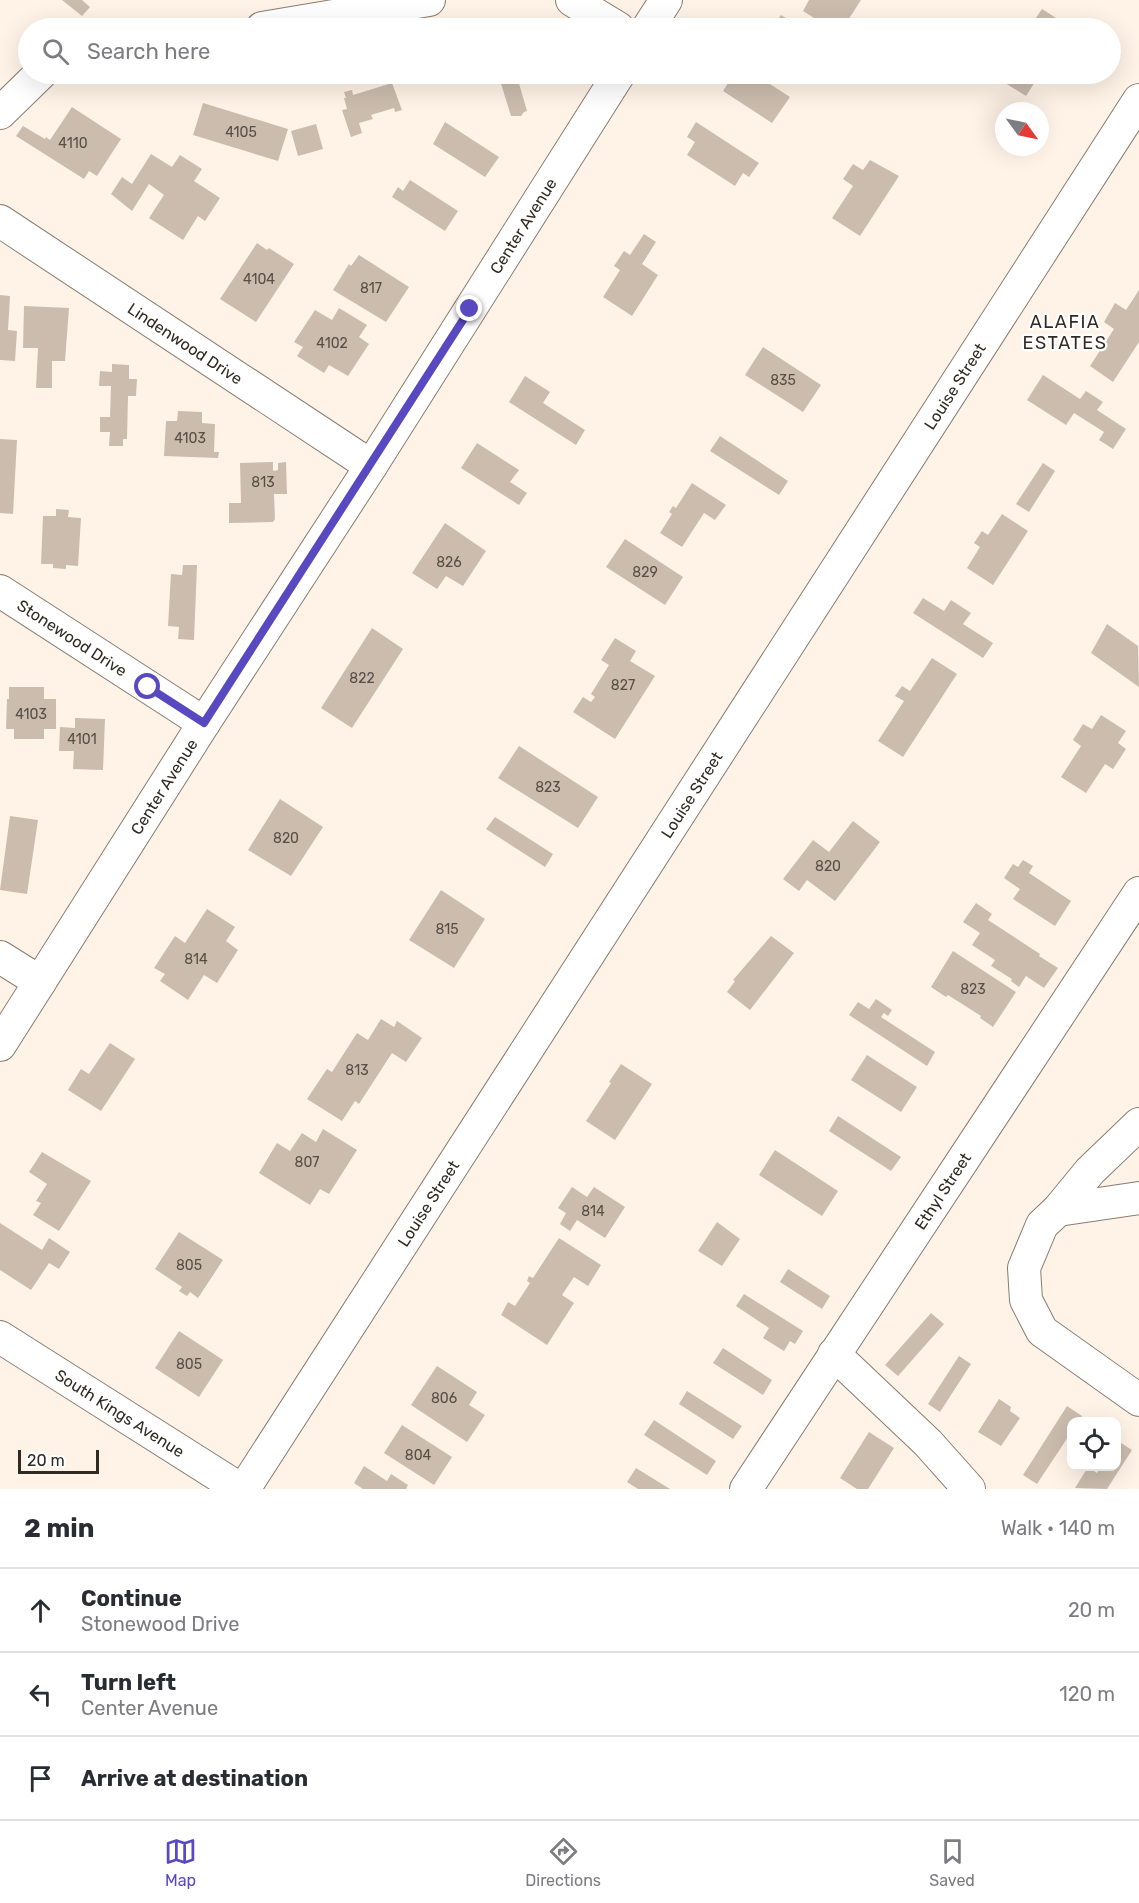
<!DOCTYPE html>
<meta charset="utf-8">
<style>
body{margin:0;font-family:Rubik,sans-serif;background:#f2f2f3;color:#2b2b33}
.controls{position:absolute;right:18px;bottom:18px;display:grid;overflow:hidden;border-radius:12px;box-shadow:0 6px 24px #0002}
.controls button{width:54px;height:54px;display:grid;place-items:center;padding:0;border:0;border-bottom:2px solid #e1e1e2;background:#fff;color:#2b2b33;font:30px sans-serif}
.compass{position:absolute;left:995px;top:102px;width:54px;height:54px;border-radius:50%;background:#fff;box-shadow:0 6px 24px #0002;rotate:123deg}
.scale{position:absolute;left:18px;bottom:15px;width:81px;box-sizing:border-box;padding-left:6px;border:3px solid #302a24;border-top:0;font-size:16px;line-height:21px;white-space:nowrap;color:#302a24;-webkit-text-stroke:4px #fff;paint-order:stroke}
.stop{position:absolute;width:18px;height:18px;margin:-14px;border:4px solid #5849c1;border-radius:50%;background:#fff}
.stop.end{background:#5849c1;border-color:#fff;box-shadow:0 2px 6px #0008}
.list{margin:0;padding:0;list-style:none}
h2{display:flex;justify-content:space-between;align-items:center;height:78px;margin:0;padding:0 24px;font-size:26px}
h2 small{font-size:20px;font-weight:400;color:#7c7c81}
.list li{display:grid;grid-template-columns:39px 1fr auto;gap:18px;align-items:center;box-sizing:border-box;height:84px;padding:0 24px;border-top:2px solid #e1e1e2}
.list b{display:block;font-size:22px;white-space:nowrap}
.list p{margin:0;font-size:20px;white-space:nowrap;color:#7c7c81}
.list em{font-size:20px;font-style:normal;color:#7c7c81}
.icon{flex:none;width:33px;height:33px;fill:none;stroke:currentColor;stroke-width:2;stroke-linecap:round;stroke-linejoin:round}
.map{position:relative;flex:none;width:1139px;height:1489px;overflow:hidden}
.search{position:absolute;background:#fff;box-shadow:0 6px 24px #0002;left:18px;right:18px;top:18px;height:66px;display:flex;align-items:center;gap:15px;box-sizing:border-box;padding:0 21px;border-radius:33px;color:#7c7c81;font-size:22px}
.sheet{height:330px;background:#fff}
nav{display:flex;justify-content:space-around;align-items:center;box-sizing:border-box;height:84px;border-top:2px solid #e1e1e2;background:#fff;font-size:16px;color:#7c7c81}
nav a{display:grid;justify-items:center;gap:3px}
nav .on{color:#5849c1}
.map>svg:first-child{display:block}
</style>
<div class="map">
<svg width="1139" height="1489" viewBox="0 0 1139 1489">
<rect width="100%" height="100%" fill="#fff3e7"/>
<path fill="#cbbcae" d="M62,0h20l8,7 -8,9z
M809,0h52l-18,28h-13l-27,-17z
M1042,9l30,19h-43z
M781,15l21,13h-30z
M498,74h31v2l-11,4 9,31 -3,1 -3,4h-10z
M734,74h20l36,23 -18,26 -49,-32z
M1000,74h40l-14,22 -29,-18z
M392,83l10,27 -7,2 -1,-4 -23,7 2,4 -14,4 3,10 -11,4 -9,-27 5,-1 -3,-11h2l-2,-6 8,-2 1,5z
M203,103l85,26 -10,32 -85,-26z
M72,107l49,32 -24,37 -8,-5 -5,8 -68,-43 7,-10 22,13 1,-2 4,3z
M445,122l54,35 -14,20 -52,-33z
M696,122l63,41 -10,14 -6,-4 -8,13 -48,-31 8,-13 -8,-5z
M316,124l7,25 -25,7 -7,-25z
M151,154l21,13 8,-12 22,14 -8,12 26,17 -15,23 -7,-5 -15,24 -34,-22 15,-23 -15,-11 -17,27 -21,-17 11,-17 10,7z
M870,160l29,16 -39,60 -28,-18 21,-32 -10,-7 10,-15 10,6z
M410,180l48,31 -13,20 -53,-34 6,-10 5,4z
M644,234l12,8 -14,22 16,11 -26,41 -29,-19 17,-27 -6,-4 10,-15 6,4z
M257,243l10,7 2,-2 25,16 -38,58 -36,-23z
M359,255l50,32 -23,35 -53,-32 16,-26 2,2z
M1139,290v52l-26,40 -23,-16 24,-37 -10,-7 11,-19 11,7z
M0,295l10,1 -2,34 9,1 -2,30 -15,-1z
M24,306l45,2 -4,53h-13v27h-16l2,-40h-15z
M339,308l28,17 -8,12 10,7 -21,32 -19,-11 -5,8 -27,-17 6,-9 -9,-5 21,-32 17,10z
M763,347l58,38 -18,27 -58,-37z
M112,364l17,1v14h8l-1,17h-8l-1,43h-4v7h-14l1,-14h-10v-15h10l1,-31h-12l1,-15 12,1z
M1043,375l37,24 6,-8 17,11 -6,8 29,19 -13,20 -14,-9 5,-8 -30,-19 -8,12 -39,-25z
M525,376l25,16 -7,11 42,27 -9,15 -67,-43z
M178,411l24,1v11l13,1 -1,28h5l-1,6 -54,-2 2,-35h11z
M720,436l68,45 -9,14 -69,-44z
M0,439l17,1 -4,74 -13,-1z
M477,443l42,27 -9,12 17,11 -8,12 -58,-37z
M273,462v9l5,-1v-7l8,-1 1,32h-13l1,25 -2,3 -44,1v-20h12l-1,-40z
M1043,463l12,8 -26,41 -13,-8z
M692,483l34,22 -11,15 -11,-7 -22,34 -22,-14 12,-19 -3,-2 4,-6 3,2z
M56,509l13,1 -1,7 13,1 -3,48 -12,-1v4l-13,-1v-4h-12l2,-48h13z
M1002,514l26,17 -35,54 -26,-17 13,-21 -6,-4 8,-12 6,4z
M445,523l41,28 -23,35 -17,-10 -9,13 -25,-16z
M625,539l58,38 -18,28 -59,-38z
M183,565h14l-3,75 -16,-1 1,-12 -11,-1 3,-52 11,1z
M923,598l21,13 7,-11 20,13 -8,11 30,19 -10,15 -70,-45z
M1107,624l31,22 1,41 -48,-34z
M372,628l31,21 -51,79 -31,-20z
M615,638l21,13 -6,10 25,15 -40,63 -42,-27 10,-15 8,5 4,-5 -4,-3 18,-29 -8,-5z
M932,658l25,16 -54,83 -25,-16 26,-40 -9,-5 7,-10 8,5z
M9,687h35v12h12v30h-12v10h-30v-10h-8l1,-30h2z
M1101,715l25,16 -8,12 8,6 -13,20 -8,-5 -19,29 -25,-16 20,-31 -8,-6 10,-16 9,5z
M75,718l30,1 -2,51 -30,-1 1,-18h-15l1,-24 15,1z
M519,746l79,51 -20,31 -80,-50z
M280,799l43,28 -32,49 -43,-26z
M10,816l28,4 -11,74 -27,-4z
M495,817l58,37 -8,13 -59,-38z
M853,821l27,21 -45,59 -28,-21 -8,11 -16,-12 30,-39 16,12z
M1023,860l10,6 -4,7 42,28 -16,25 -42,-27 7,-10 -16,-11 9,-14 5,3z
M441,890l44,29 -31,49 -45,-28z
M976,903l16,11 -4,6 52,34 -1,2 19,12 -14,20 -18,-12 -7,11 -8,-6 1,-2 -21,-13 4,-6 -23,-15 8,-12 -17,-11z
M207,909l28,18 -9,14 12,9 -21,33 -13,-8 -16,25 -28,-19 5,-7 -11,-6 21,-32 10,7z
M771,936l23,17 -44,57 -23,-18 8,-11 -2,-1z
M953,951l63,41 -23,35 -13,-9 1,-2 -33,-21 -2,2 -15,-10z
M876,999l16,11 -4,6 -4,-3 -3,4 54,35 -8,14 -78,-51 9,-13 11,7z
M381,1019l13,8 3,-6 25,17 -16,24 -14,-9 -33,51 -4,-3 -13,20 -35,-22 20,-30 5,3 25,-39 11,7z
M110,1043l25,16 -34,52 -33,-21 13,-21 8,5z
M867,1055l50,32 -16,25 -50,-32z
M621,1064l31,20 -37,56 -29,-19 25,-38 -2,-1z
M838,1116l63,41 -10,14 -62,-40z
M323,1129l34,21 -28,44 -9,-5 -10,16 -51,-32 18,-30 13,8 12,-18 14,9z
M775,1150l63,41 -16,25 -63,-41z
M42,1152l49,29 -32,50 -26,-16 8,-12 -5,-2 11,-17 -18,-12z
M572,1187l15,10 7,-10 31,20 -20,31 -28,-18 -7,11 -10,-7 6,-11 -8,-5z
M717,1222l23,17 -18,27 -24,-15z
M0,1223l42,27 7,-12 21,14 -11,17 -10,-6 -18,27 -31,-20z
M179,1232l44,28 -25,38 -8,-6 -3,4 -8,-5 3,-4 -27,-18z
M559,1238l42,27 -13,21 -14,-9 -12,18 12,8 -27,42 -46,-30 7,-13 7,4 15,-23 -3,-2 2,-5 4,2z
M788,1269l42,27 -8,13 -42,-27z
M744,1294l59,37 -8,13 -5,-3 -6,10 -21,-13 6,-10 -33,-22z
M931,1313l13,11 -46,52 -13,-11z
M179,1331l44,29 -24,37 -44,-29z
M723,1348l49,32 -9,15 -50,-32z
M959,1356l12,8 -31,48 -12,-8z
M437,1366l40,26 -8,13 16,10 -18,27 -56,-37z
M687,1391l55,35 -9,13 -54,-35z
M999,1399l12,8 -1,4 10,7 -19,28 -23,-14z
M1067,1406l15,10 -4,6h-6v9l-35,53 -14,-9z
M654,1420l62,41 -9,14 -63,-40z
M402,1425l50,32 -18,28 -50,-32z
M869,1432l25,16 -26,41h-11l-17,-11z
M1118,1441l14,9 -25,39 -32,-1 13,-21 9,6 4,-7h15z
M364,1466l23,15 4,-7 17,11 -2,4h-43l-9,-6z
M636,1468l34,21h-32l-11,-7z"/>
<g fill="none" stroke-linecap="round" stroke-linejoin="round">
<g stroke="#897c6f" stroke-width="34">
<g id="minor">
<path d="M572,0l46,28"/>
<path d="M262,28l167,-28"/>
<path d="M648,28l18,-28"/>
<path d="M0,113l40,-39"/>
<path id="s1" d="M0,221l371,245"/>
<path id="s2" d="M0,591l204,132"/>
<path d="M0,957l40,25"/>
<path id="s3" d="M0,1045l204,-322 167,-257 248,-392"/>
<path d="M1139,1124l-49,47 -32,39 -16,15 -18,43 2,32 16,31 97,69"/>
<path d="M1058,1210l81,-12"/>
<path id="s4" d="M0,1337l240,152"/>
<path d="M834,1354l94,89 41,46"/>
<path id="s5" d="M244,1489l895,-1389"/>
<path id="s6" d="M746,1489l393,-596"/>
</g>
</g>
<use href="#minor" stroke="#fff" stroke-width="32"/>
</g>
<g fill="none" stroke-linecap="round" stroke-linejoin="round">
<path stroke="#5849c1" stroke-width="8" d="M148,687l56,36 266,-414"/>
</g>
<g text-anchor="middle" stroke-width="4.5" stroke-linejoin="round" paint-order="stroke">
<g font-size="14" fill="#574e46">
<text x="241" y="137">4105</text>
<text x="73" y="148">4110</text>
<text x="259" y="284">4104</text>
<text x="371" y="293">817</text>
<text x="332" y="348">4102</text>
<text x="783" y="385">835</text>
<text x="190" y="443">4103</text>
<text x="263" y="487">813</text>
<text x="449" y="567">826</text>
<text x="645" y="577">829</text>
<text x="362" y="683">822</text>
<text x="623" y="690">827</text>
<text x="31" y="719">4103</text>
<text x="82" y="744">4101</text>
<text x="548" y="792">823</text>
<text x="286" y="843">820</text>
<text x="828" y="871">820</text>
<text x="447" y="934">815</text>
<text x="196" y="964">814</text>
<text x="973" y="994">823</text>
<text x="357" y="1075">813</text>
<text x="307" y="1167">807</text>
<text x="593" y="1216">814</text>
<text x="189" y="1270">805</text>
<text x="189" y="1369">805</text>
<text x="444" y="1403">806</text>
<text x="418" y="1460">804</text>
</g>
<g font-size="16" fill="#302a24" stroke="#fff">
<text dy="6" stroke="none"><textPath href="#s3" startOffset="972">Center Avenue</textPath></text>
<text dy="6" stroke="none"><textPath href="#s1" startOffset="222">Lindenwood Drive</textPath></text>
<text dy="6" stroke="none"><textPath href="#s5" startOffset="1312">Louise Street</textPath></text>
<text dy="6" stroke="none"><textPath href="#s2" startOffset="86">Stonewood Drive</textPath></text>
<text dy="6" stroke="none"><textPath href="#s3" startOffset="306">Center Avenue</textPath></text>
<text dy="6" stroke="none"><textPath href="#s5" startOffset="826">Louise Street</textPath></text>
<text dy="6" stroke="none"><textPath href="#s6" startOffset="357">Ethyl Street</textPath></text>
<text dy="6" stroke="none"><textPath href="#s5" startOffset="340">Louise Street</textPath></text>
<text dy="6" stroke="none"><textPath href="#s4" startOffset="142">South Kings Avenue</textPath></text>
</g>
<g font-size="18" letter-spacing="1.5" fill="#302a24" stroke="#fff">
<text x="1065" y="328">ALAFIA<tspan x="1065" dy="21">ESTATES</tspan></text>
</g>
</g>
</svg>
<div class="controls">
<button><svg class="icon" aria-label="locate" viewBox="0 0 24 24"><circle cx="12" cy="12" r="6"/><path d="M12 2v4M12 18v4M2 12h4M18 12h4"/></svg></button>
</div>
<svg class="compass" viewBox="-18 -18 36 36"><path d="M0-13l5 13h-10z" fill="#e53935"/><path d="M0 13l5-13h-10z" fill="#7c7c81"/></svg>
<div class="scale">20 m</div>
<div class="stop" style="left:148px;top:687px"></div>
<div class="stop end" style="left:470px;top:309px"></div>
<div class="search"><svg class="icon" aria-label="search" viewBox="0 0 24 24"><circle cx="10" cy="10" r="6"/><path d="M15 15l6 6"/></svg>Search here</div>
</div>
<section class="sheet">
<h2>2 min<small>Walk · 140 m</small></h2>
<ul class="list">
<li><svg class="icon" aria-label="ahead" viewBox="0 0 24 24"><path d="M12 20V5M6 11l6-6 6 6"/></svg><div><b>Continue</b><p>Stonewood Drive</p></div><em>20 m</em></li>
<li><svg class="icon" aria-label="left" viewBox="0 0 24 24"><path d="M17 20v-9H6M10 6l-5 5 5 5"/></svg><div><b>Turn left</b><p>Center Avenue</p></div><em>120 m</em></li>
<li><svg class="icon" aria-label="arrive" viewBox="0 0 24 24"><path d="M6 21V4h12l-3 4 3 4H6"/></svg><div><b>Arrive at destination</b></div></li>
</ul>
</section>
<nav>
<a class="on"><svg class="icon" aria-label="map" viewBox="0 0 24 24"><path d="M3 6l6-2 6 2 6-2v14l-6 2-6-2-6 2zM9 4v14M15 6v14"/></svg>Map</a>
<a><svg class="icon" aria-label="directions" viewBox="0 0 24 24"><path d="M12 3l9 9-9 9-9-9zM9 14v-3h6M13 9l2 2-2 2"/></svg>Directions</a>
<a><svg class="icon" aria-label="saved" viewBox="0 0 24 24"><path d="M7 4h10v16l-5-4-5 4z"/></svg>Saved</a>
</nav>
